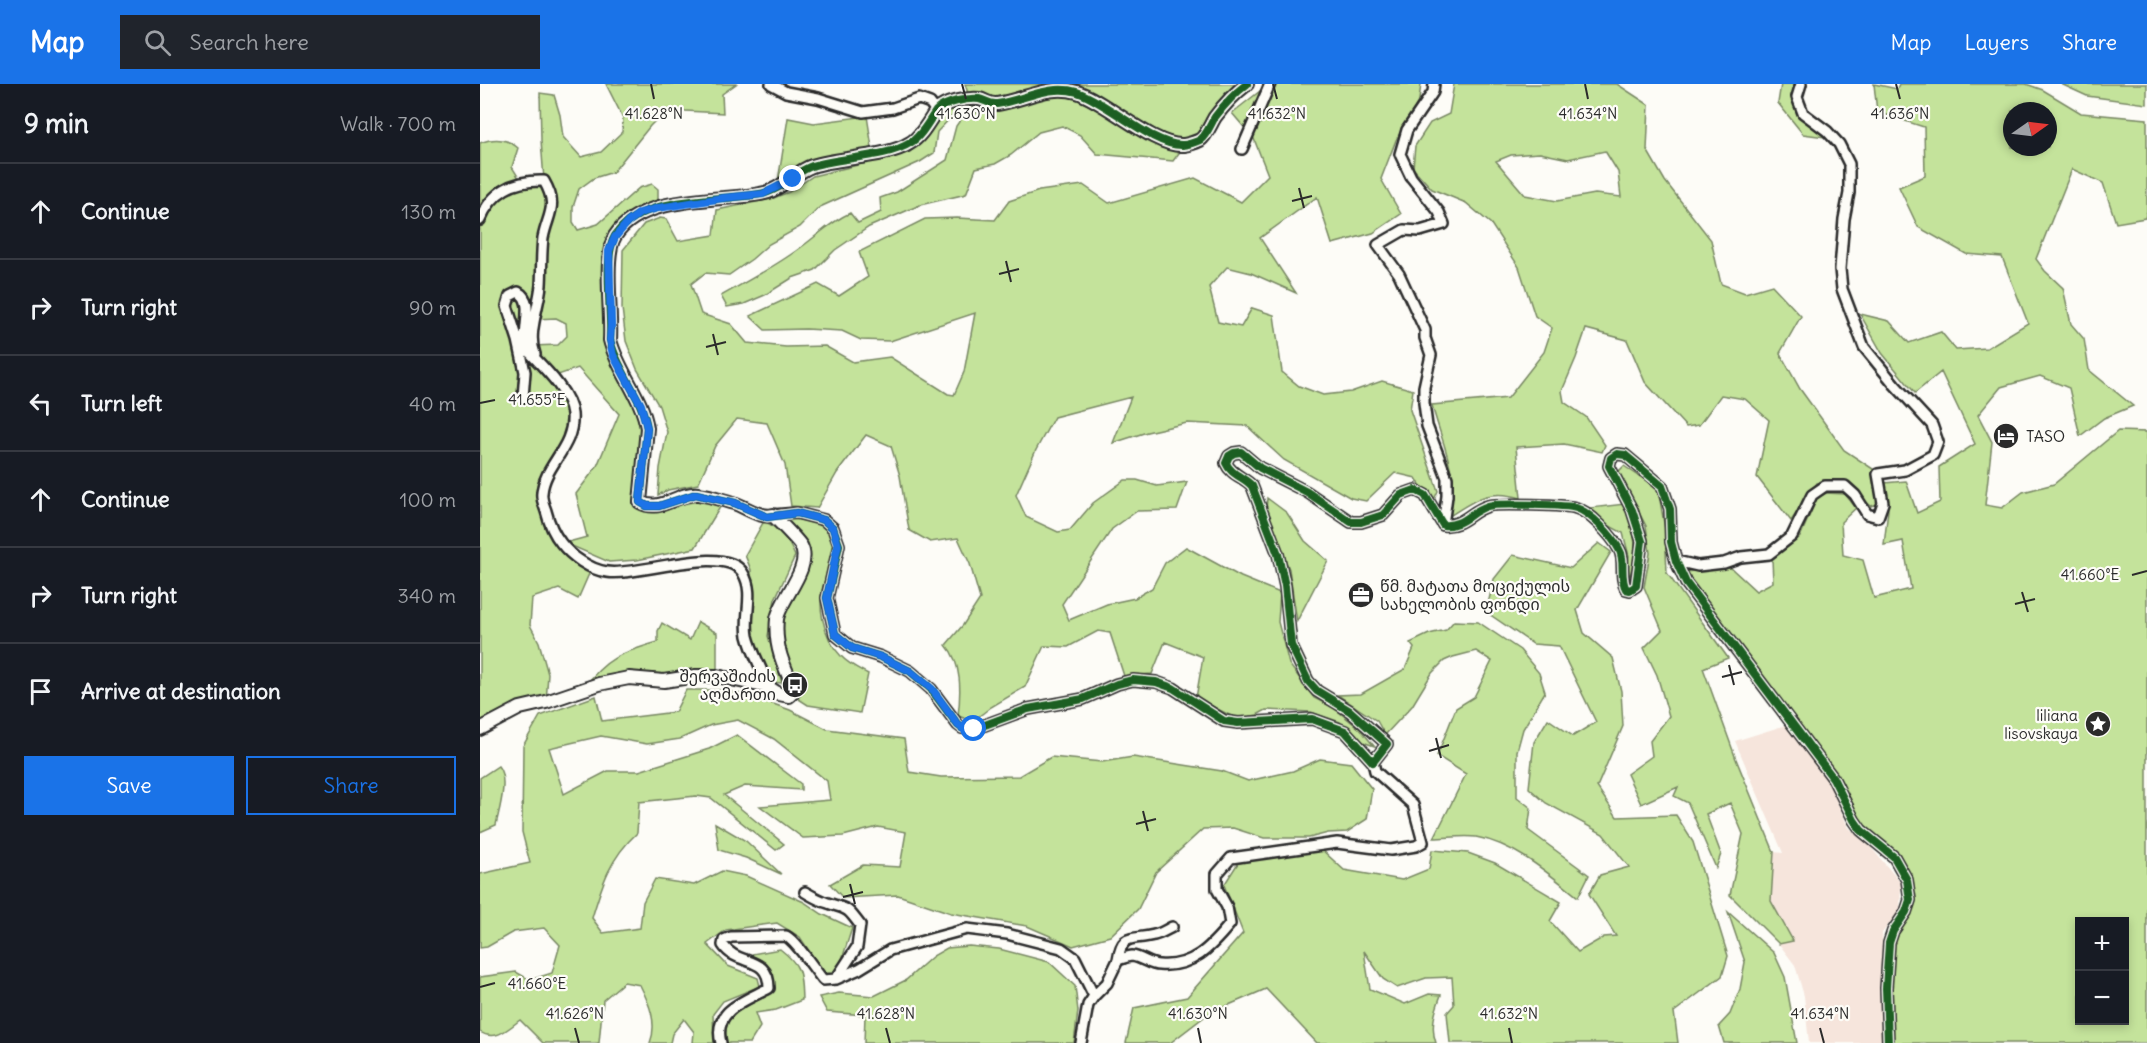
<!DOCTYPE html>
<meta charset="utf-8">
<style>
body{margin:0;font-family:Delius,"Noto Sans Georgian",sans-serif;background:#20242c;color:#f1f3f6}
.controls{position:absolute;right:18px;bottom:18px;display:grid;overflow:hidden;border-radius:0px;box-shadow:0 3px 9px #0003}
.controls button{width:54px;height:54px;display:grid;place-items:center;padding:0;border:0;border-bottom:2px solid #363941;background:#171b24;color:#f1f3f6;font:30px sans-serif}
.compass{position:absolute;left:1523px;top:18px;width:54px;height:54px;border-radius:50%;background:#171b24;box-shadow:0 3px 9px #0003;rotate:76deg}
.stop{position:absolute;width:18px;height:18px;margin:-14px;border:4px solid #1a73e8;border-radius:50%;background:#fff}
.stop.end{background:#1a73e8;border-color:#fff;box-shadow:0 2px 6px #0008}
.list{margin:0;padding:0;list-style:none}
h2{display:flex;justify-content:space-between;align-items:center;height:78px;margin:0;padding:0 24px;font-size:26px}
h2 small{font-size:20px;font-weight:400;color:#9ea1a6}
.list li{display:grid;grid-template-columns:39px 1fr auto;gap:18px;align-items:center;box-sizing:border-box;height:96px;padding:0 24px;border-top:2px solid #363941}
.list b{display:block;font-size:22px;white-space:nowrap}
.list em{font-size:20px;font-style:normal;color:#9ea1a6}
.actions{display:flex;gap:12px;padding:18px 24px}
.actions a{flex:1;padding:14px 0;border:2px solid #1a73e8;border-radius:0px;text-align:center;font-size:21px;color:#1a73e8}
.actions .main{background:#1a73e8;color:#fff}
.icon{flex:none;width:33px;height:33px;fill:none;stroke:currentColor;stroke-width:2;stroke-linecap:round;stroke-linejoin:round}
.map{position:relative;flex:none;width:1667px;height:959px;overflow:hidden}
header{display:flex;align-items:center;gap:36px;box-sizing:border-box;height:84px;padding:0 30px;background:#1a73e8;color:#fff}
header strong{font-size:28px}
nav{display:flex;gap:33px;margin-inline-start:auto;font-size:21px}
.search{width:420px;height:54px;background:#20242c;display:flex;align-items:center;gap:15px;box-sizing:border-box;padding:0 21px;border-radius:0px;color:#9ea1a6;font-size:22px}
main{display:flex}
aside{flex:1;background:#171b24}
.map>svg:first-child{display:block}
</style>
<header>
<strong>Map</strong>
<div class="search"><svg class="icon" aria-label="search" viewBox="0 0 24 24"><circle cx="10" cy="10" r="6"/><path d="M15 15l6 6"/></svg>Search here</div>
<nav><a>Map</a><a>Layers</a><a>Share</a></nav>
</header>
<main>
<aside>
<h2>9 min<small>Walk · 700 m</small></h2>
<ul class="list">
<li><svg class="icon" aria-label="ahead" viewBox="0 0 24 24"><path d="M12 20V5M6 11l6-6 6 6"/></svg><div><b>Continue</b></div><em>130 m</em></li>
<li><svg class="icon" aria-label="right" viewBox="0 0 24 24"><path d="M7 20v-9h11M14 6l5 5-5 5"/></svg><div><b>Turn right</b></div><em>90 m</em></li>
<li><svg class="icon" aria-label="left" viewBox="0 0 24 24"><path d="M17 20v-9H6M10 6l-5 5 5 5"/></svg><div><b>Turn left</b></div><em>40 m</em></li>
<li><svg class="icon" aria-label="ahead" viewBox="0 0 24 24"><path d="M12 20V5M6 11l6-6 6 6"/></svg><div><b>Continue</b></div><em>100 m</em></li>
<li><svg class="icon" aria-label="right" viewBox="0 0 24 24"><path d="M7 20v-9h11M14 6l5 5-5 5"/></svg><div><b>Turn right</b></div><em>340 m</em></li>
<li><svg class="icon" aria-label="arrive" viewBox="0 0 24 24"><path d="M6 21V4h12l-3 4 3 4H6"/></svg><div><b>Arrive at destination</b></div></li>
</ul>
<div class="actions"><a class="main">Save</a><a>Share</a></div>
</aside>
<div class="map">
<svg width="1667" height="959" viewBox="0 0 1667 959">
<rect width="100%" height="100%" fill="#fdfcf7"/>
<filter id="ink" filterUnits="userSpaceOnUse"><feTurbulence type="fractalNoise" baseFrequency=".0167" numOctaves="2"/><feDisplacementMap in="SourceGraphic" scale="12" xChannelSelector="R" yChannelSelector="G"/><feConvolveMatrix kernelMatrix="1 2 1 2 8 2 1 2 1" color-interpolation-filters="sRGB"/></filter>
<g filter="url(#ink)">
<path fill="#f6e5dc" d="M1306,641l41,54 21,48 20,17 33,39 -1,28 -18,22 6,110h-79l-5,-47 -9,-31 -16,-21 14,-4 -22,-39 3,-49 9,1 -48,-112z"/>
<path fill="#c4e39b" stroke="#788763" stroke-width="1.5" fill-rule="evenodd" d="M126,0h130l-14,10 1,19 -57,-3 -16,16 -37,46 -19,6 -15,11 -6,18v15l5,8 20,-6 41,-36 13,-4 6,5v19l-43,29 -5,103 35,76 -7,87 7,8 53,-10 24,3 -27,44 -58,12 -28,2 -44,-19 22,-6 -11,-43 21,-28 22,-52 -41,-46 -26,9 15,20 4,31 -30,67 20,49 31,23 -14,32 -19,-10 -27,9 -2,27 9,17 9,32 -2,28 -66,27v-586c13,-5 27,-5 38,5l-6,19 10,16 22,-3 -3,-40 -1,-47 14,2 6,20 3,22 18,20 20,-5 21,-20 1,-14zM76,234l10,5 1,13 -9,9 -26,1 3,-27z
M485,0h275l-46,54 -22,3 -96,-50 -61,8 -45,1z
M789,0h152l-2,16 -23,40 -15,39 20,35 -28,19 -41,11 -15,-47 -57,41 36,55 -45,-20 -24,-6 -18,20 9,35 23,5 11,-19 22,7 8,57 17,14 24,9 28,-3 31,-11 31,9 -3,20 28,81 -6,13 -16,-26 -21,-5 -29,28 -15,-3 -67,-38 -37,-34 -60,-3 -40,9 -34,11 18,-46 -77,20 -18,33 -20,45 10,22 32,15 12,-2 23,-27 32,-23h12l20,6 30,-4 -10,28 -40,1 -25,18 -50,75 7,16 38,-16 28,-6 17,-10 13,-25 21,-16 55,30 39,16 -2,29 11,42 25,34 20,10 26,21 14,17 -14,-5 -20,-19 -29,-10 -45,-2 -9,5 -20,4 -41,-21 7,-41 -38,-15 -13,32 -28,2 -14,-43 -12,-2 -30,16 -24,-1 -19,41 -34,20 -18,14 -15,-5c3,-24 4,-53 -12,-71l17,-20 17,-26 -10,-35 -12,-26 -28,4 -21,-12 -9,-54 -9,-30 -25,-11 -29,38 -20,35 -26,-2 -6,-41 -18,-42 -30,-4 -22,27 -17,38 -30,6 -10,5 2,-27 7,-36 -8,-26 -22,-37 -11,-28 -4,-33 1,-58 21,-26 16,-6 6,1 12,22 36,-6 3,-25 54,-11 18,-7 24,-16 97,-24c29,-24 22,-49 69,-47l-21,5 -21,22 -3,21 -14,9 -100,45 -20,20 -31,17 -17,15 -23,16 -24,-2 -14,11 10,30 30,10 16,19 39,4 39,-1 28,16 37,-5 58,37 6,1 10,-23 11,-59 -85,28 -29,-1 -19,-9 -36,-2 -41,1 -15,-14 68,-32 21,12 29,-19 -9,-25 66,-33 32,-1 38,2 14,-19 30,-10 44,-6 26,18 86,-25 46,24 27,-27 -14,-36 -22,-26z
M974,0h163l32,21 -2,45 18,31 46,59 10,44 24,9 27,-8 29,31 -21,37 20,36 44,61 32,21 2,33 -7,2 -29,-26 -25,3 -26,38 -34,-44 12,-57 -24,-21 -24,-4 -22,30 -13,2 -41,-45 -18,-42 -41,-11 -10,29 -14,33 2,11 22,15 19,28 -3,7 -38,-8 -48,3 5,51c-33,-10 -46,2 -73,19 14,-37 -7,-76 -16,-112l76,-7 36,-46 8,-24 -17,-12 -16,-49 -28,-43 -25,-21 -34,-14 -19,-21 2,-22 15,-23 19,-9zM1125,67l13,21 3,25 -26,-3 -38,7 -32,-6 -29,-34 15,-6 29,-2 28,6z
M1301,0h16l-3,22 10,14 21,17 -22,-3 -25,-31z
M1394,0l23,5 2,-5h127l17,6 38,23 66,6v92l-2,7 -29,5 -13,-40 -31,-14 -36,90 9,12 18,17 8,36 13,15 5,31 44,36 -29,12 -24,18 -11,-48 -29,-12 -39,11 -23,28 14,27 -7,63 17,3 21,-16 31,-8 64,-53 29,1v611h-258l2,-100 20,-43 -10,-35 -39,-36 -27,-52 -153,-205 49,-4 25,23 17,-9 -1,-23 28,-22 17,-39 9,-5 19,1 11,14 -15,14 2,33 20,5 11,38 37,-9 -8,-48 -19,4 4,-35 -4,-27 22,-2 11,32 23,-11 -1,-35 36,-23 -34,-72 -26,21 -33,-40 -22,-39 29,7 20,22 32,-11 15,18 31,-2 41,-25 -26,-66 -36,-3 -48,-27 -19,-40 26,-11 -1,-49 -47,-15zM1532,27h36v36h-36zM1600,838h44v98h-44z
M1581,0h86v20l-60,-8z
M580,11l17,4 102,54 -6,8 -76,-7 -17,-19 -18,-9 -23,6 -28,23 -16,9 -19,4 -10,26 -46,11 -51,22 -34,23 -20,20 -23,8 -27,17 -21,9 -17,3 -6,-11c26,-15 55,-30 79,-48 17,-12 30,-26 50,-35l8,10 23,-11 -1,-14 17,-6 50,-32 9,-34 7,-10 73,-18z
M387,32l6,38 -63,12 -33,22 11,-70 26,5z
M1144,382l34,23 7,40 2,44 61,85 -25,10 33,91 38,93 -3,49 22,40 -14,3 -49,-49 13,-61 -13,-31 -24,11 15,40 -5,14 -28,-65 -14,-7 4,-9 -37,17 -14,-30 25,-18 -2,-15 19,-25 -12,-41 -13,-27 18,-18 -18,-43 6,-34 -4,-27 -28,-54z
M787,414l20,15 18,28 23,20 -31,60 -8,-52 -23,-58z
M1145,420l7,20 4,27 -6,25 -3,-5 2,-15 -6,-23 -17,-9 -16,-16z
M316,435l19,4 16,7c3,10 8,26 3,37 -1,4 -6,6 -8,11 -11,23 -3,60 15,78 7,8 18,13 27,18l-8,39 -52,-8 -14,-9 9,-3 -11,-16 -8,-26 -2,-32 27,-58 -1,-18 -9,-11 -16,-12z
M284,437c16,8 24,18 31,35l-20,43 -7,37 14,47 -12,-1 -19,-51v-61l-6,-15z
M1119,459l12,9 -34,58 7,23 29,25 8,33 2,35 -26,61 20,30 59,-2 17,27 35,114 -6,20 -48,36 4,31h-228l-3,-30 7,-8 -2,-28 -26,1 -29,10 -14,-9 -19,-28 6,38 35,15 24,-10 12,1c-6,16 -11,32 -5,48h-119l-51,-54 -58,25 -38,29h-44l8,-35 53,-11 56,-64 -19,-48 14,-22 83,-14 23,21 58,10 27,-11 3,-19 36,3 27,10 66,39 -11,19 28,31 26,-15 12,-1 -27,-42 11,-19 29,-8 -26,-33 -57,-31 -17,-15 5,-46 14,-23 25,17 23,-14 -37,-76 -26,-2 -47,-32 8,-33 19,-24 58,13z
M974,537l24,1 42,28 19,23 6,19 -22,37 -6,22v46l14,11 -3,22 61,45 -11,22c-30,-24 -63,-53 -102,-60 -13,-2 -29,1 -42,1l32,-64 -29,-18 19,-48 18,-11 18,-36 -16,-10 -23,6 -9,4 -12,12 -20,33 -27,29 -8,-14 -39,-26 23,-1 44,-25 9,-21 -4,-5 19,-9 17,-4z
M218,538l19,11v43l-89,2 -46,12c24,-33 39,-37 76,-48v-11l4,-8 28,17z
M206,606h37l31,7 36,13 37,19 77,10 5,33 32,5 78,-1 32,-19 51,5 31,-5 89,14 26,10 45,-10 27,-12 31,4 21,26 -5,30 -20,13 -19,1 -19,5h-45l-31,-10 -30,1 -47,43 -18,37 -28,27 -37,10 -46,-20 -76,-13 -53,-18 -55,3 -13,-14 33,-19 37,2 6,-35 -28,-5 -35,9 -40,2 -43,-32 70,-6 -3,-19 -53,-42 -36,-19 -27,5 -31,14 -33,5 -46,-8 -52,12 15,46 44,-23h31l70,-22 28,-14 64,49v6l-56,-4 -21,9 60,49 -8,6 -65,-52 -15,-2 -57,6 -2,31c-27,25 -35,51 -45,85l11,15 37,-5 3,-26 12,-23 39,6 28,-14 24,5 58,26 18,12 30,14 -15,47 -13,-1 -24,-37 -23,-14 -51,7 -19,14 21,22 30,12 2,8 -37,15 -10,13 1,29h-21l1,-11 -10,-13 -12,15 -2,9h-20c8,-20 -1,-40 -10,-58l-16,-3 -21,18 -4,43h-56l-23,-23c-12,9 -25,22 -40,12v-55l36,-5 14,8 22,-7 8,-28 -16,-17 -31,4 -26,15 -7,1v-74l50,-11 -8,-31 1,-86 17,-30 56,-20 6,25 73,-9z
M18,682c11,13 1,44 -2,59l-16,7v-54z
M235,739l31,18 35,33 -35,-16 -27,-8z
M1248,828l46,41 11,24 12,66h-73l-5,-17 11,-12 10,-25 5,-27z
M489,862l30,3 50,13 26,24 3,25 -4,32h-210l1,-28 -38,-3 -8,-15 20,-4 35,3 32,-16 27,-24 14,-8z
M300,865c22,17 21,25 22,51l-26,10 -21,3 5,14 -10,16h-23c-9,-34 27,-36 47,-53l-5,-22 -14,-7 -3,-7z"/>
<g fill="none" stroke-linecap="round" stroke-linejoin="round">
<g stroke="#2b2b2b" stroke-width="14">
<path id="minor" d="M291,0l15,8 32,6 45,14 30,-4 26,-9 11,4 6,8
M954,0l-1,8 -26,38 -7,24 11,23 28,35 5,12 -24,7 -16,-1 -26,15 21,29 26,56v8l6,17 -7,32v16l3,23 20,52v18l-4,29
M762,65l28,-65
M0,136c12,-29 33,-40 64,-39 15,26 4,32 -1,57 -2,16 -1,32 -2,47 -2,22 -14,49 -6,69
M43,313l2,-25 -7,-32 -11,-34 3,-10 8,-4c19,10 1,40 10,59 15,16 42,41 44,63 3,33 -28,51 -30,79 -1,6 2,12 4,18 3,12 7,22 15,32 10,13 29,27 46,29 31,5 118,-29 136,1 12,20 1,41 5,63 4,17 15,34 20,51
M293,431l24,-2 27,7 9,8 6,17 -12,53 8,36 17,14 29,9 29,14 21,18 27,36 4,3 12,1 54,-20 55,-10 34,-15 16,-4 23,2 17,6 51,33 14,2 74,-4 33,12 28,31 14,-18 -37,-33 -33,-20 -9,-10 -17,-36 -6,-59 -7,-32 -26,-68c-8,-9 -21,-11 -26,-23l3,-7 5,-3 7,-1 19,16 47,24 44,30h10l22,-7 18,-20 14,-5 10,5 18,30c20,2 27,-14 45,-19 7,-3 81,-1 88,2 14,4 36,28 43,41 7,11 0,28 7,40l4,1 6,-4 6,-45 -10,-31 -23,-44 2,-8 6,-4 8,1 37,31 8,23 1,33 5,19 10,22 147,195 21,42 7,10 33,27 13,23 3,20 -4,12 -13,19 -4,12 -3,45 2,55
M1196,477l22,5 26,-3 17,-6 28,-3 23,-18 20,-41 13,-9h20l10,9 12,19 11,3 5,-14 -5,-29 27,-4 28,-15 5,-13 -6,-17 -37,-40 -31,-38 -22,-58 -2,-20 4,-50 5,-26v-29l-10,-20 -12,-13 -24,-18 -6,-16 4,-13
M325,808c7,4 15,9 23,11 20,7 18,3 32,22l-3,22 -21,32
M638,876c4,-28 14,-19 36,-25 6,-1 12,-5 18,-8
M241,959c-9,-33 24,-42 48,-55 0,-34 -32,-21 -46,-43l1,-5 7,-3 55,-1c11,6 28,33 37,44l13,-1 23,-10 31,-19 77,-21 40,5 54,14 14,10 19,38
M601,959l7,-38 6,-9 13,-13 11,-23c4,-1 10,-4 14,-4 9,1 18,9 27,9 33,3 52,-18 71,-41l-3,-17 -10,-18v-15l14,-16 106,-15 54,7 25,-4 7,-4 -10,-37 -38,-34 -2,-9"/>
</g>
<g stroke="#2b2b2b" stroke-width="16">
<path id="tertiary" d="M0,645l40,-21 26,-6 53,-18 30,-6 35,3 32,-5h21l51,11 11,7 10,2 6,-6c-11,-23 -21,-44 -18,-71 3,-20 36,-52 24,-73 -3,-6 -22,-24 -28,-31 -12,4 -27,-8 -39,-12 -11,-3 -25,-8 -36,-9 -21,-2 -37,20 -58,8l7,-74c-5,-32 -29,-56 -37,-88 2,-25 -7,-85 5,-104 27,-42 102,-34 145,-42 21,-3 36,-23 52,-28 27,-9 75,-8 98,-23 11,-6 19,-22 26,-32 9,-9 31,-13 43,-12 6,1 11,6 18,5 27,-4 52,-20 80,-12 29,9 77,55 106,53 4,0 13,-3 17,-5 7,-5 11,-17 15,-23 9,-12 20,-24 32,-33"/>
</g>
<use href="#minor" stroke="#fdfcf7" stroke-width="9"/>
<use href="#tertiary" stroke="#fdfcf7" stroke-width="12"/>
<g stroke="#fdfcf7" stroke-width="11">
<path id="cycleway" d="M767,0c-12,9 -23,21 -32,33 -4,6 -8,18 -15,23 -4,2 -13,5 -17,5 -29,2 -77,-44 -106,-53 -28,-8 -53,8 -80,12 -7,1 -12,-4 -18,-5 -12,-1 -34,3 -43,12 -7,10 -15,26 -26,32 -23,15 -71,14 -98,23 -16,5 -31,25 -52,28 -43,8 -118,0 -145,42 -12,19 -3,79 -5,104 8,32 32,56 37,88l-7,74 7,4h12l37,-12 39,9 32,14 30,-4 27,7 9,8 6,17 -12,53 8,36 17,14 29,9 29,14 21,18 27,36 4,3 12,1 54,-20 55,-10 34,-15 16,-4 23,2 17,6 51,33 14,2 74,-4 33,12 28,31 14,-18 -37,-33 -33,-20 -9,-10 -17,-36 -6,-59 -7,-32 -26,-68c-8,-9 -21,-11 -26,-23l3,-7 5,-3 7,-1 19,16 47,24 44,30h10l22,-7 18,-20 14,-5 10,5 18,30c20,2 27,-14 45,-19 7,-3 81,-1 88,2 14,4 36,28 43,41 7,11 0,28 7,40l4,1 6,-4 6,-45 -10,-31 -23,-44 2,-8 6,-4 8,1 37,31 8,23 1,33 5,19 10,22 147,195 21,42 7,10 33,27 13,23 3,20 -4,12 -13,19 -4,12 -3,45 2,55"/>
</g>
<use href="#cycleway" stroke="#1b5e20" stroke-width="8"/>
</g>
</g>
<g fill="none" stroke-linecap="round" stroke-linejoin="round" filter="url(#ink)">
<path stroke="#1a73e8" stroke-width="8" d="M313,95l-30,15 -40,4 -65,10 -18,5 -12,9 -13,15 -6,14 2,75 -1,14 3,15 28,50 6,23 -7,74 7,4h12l37,-12 39,9 32,14 30,-4 27,7 9,8 5,17 -11,53 8,36 17,14 29,9 29,14 22,18 26,36 4,3 12,1"/>
</g>
<path fill="none" stroke="#2b2b2b" stroke-width="2" d="M171,0l3,15M482,0l4,15M793,0l4,15M1105,0l3,15M1416,0l4,15M819,104l5,20M812,117l20,-5M526,177l5,21M519,190l20,-5M233,250l5,21M226,263l20,-5M0,319l15,-3M1652,491l15,-4M1542,508l6,20M1535,520l20,-5M1249,581l5,20M1242,593l20,-5M956,654l5,20M949,667l20,-6M663,727l5,20M656,740l20,-5M370,800l5,20M363,813l20,-5M0,903l15,-4M95,944l4,15M406,944l4,15M718,944l3,15M1029,944l3,15M1340,944l4,15"/>
<defs>
<g id="hotel-disc" transform="scale(1.35)"><circle r="9.5" fill="#2b2b2b" stroke="#fdfcf7"/><path d="M-6-4.5h1.5V1H6V5H4.5V3h-9V5H-6ZM-4 0a1.8 1.8 0 1 1 3.6 0ZM.5 0V-2.5h3Q6-2.5 6 0Z" fill="#fff"/></g>
<g id="office-disc" transform="scale(1.35)"><circle r="9.5" fill="#2b2b2b" stroke="#fdfcf7"/><path d="M-6-3h4V-5.5h4V-3h4V5H-6ZM-1-4.5V-3h2v-1.5ZM-6 0V1H6V0Z" fill="#fff"/></g>
<g id="bus-disc" transform="scale(1.35)"><circle r="9.5" fill="#2b2b2b" stroke="#fdfcf7"/><path d="M-5-6H5V4H4V6H2V4H-2V6H-4V4H-5ZM-3.5-4V0h7V-4ZM-3.5 1.2v1.5H-2V1.2ZM2 1.2v1.5H3.5V1.2Z" fill="#fff"/></g>
<g id="sight-disc" transform="scale(1.35)"><circle r="9.5" fill="#2b2b2b" stroke="#fdfcf7"/><path d="M0-6L1.8-2.2L6-1.7L2.9 1.2L3.7 5.4L0 3.3L-3.7 5.4L-2.9 1.2L-6-1.7L-1.8-2.2Z" fill="#fff"/></g>
</defs>
<g fill-rule="evenodd">
<use href="#hotel-disc" x="1526" y="352"/>
<use href="#office-disc" x="881" y="511"/>
<use href="#bus-disc" x="315" y="601"/>
<use href="#sight-disc" x="1618" y="640"/>
</g>
<g text-anchor="middle" stroke-width="4.5" stroke-linejoin="round" paint-order="stroke">
<g font-size="16" fill="#2b2b2b" stroke="#fdfcf7" text-anchor="start">
<text x="1546" y="358">TASO</text>
<text x="900" y="508">წმ. მატათა მოციქულის<tspan x="900" dy="18">სახელობის ფონდი</tspan></text>
<text x="296" y="598" text-anchor="end">შერვაშიძის<tspan x="296" dy="18">აღმართი</tspan></text>
<text x="1598" y="637" text-anchor="end">liliana<tspan x="1598" dy="18">lisovskaya</tspan></text>
</g>
</g>
<g font-size="15" text-anchor="middle" fill="#2b2b2b" stroke="#fdfcf7" stroke-width="4.5" stroke-linejoin="round" paint-order="stroke">
<text x="174" y="35">41.628°N</text>
<text x="486" y="35">41.630°N</text>
<text x="797" y="35">41.632°N</text>
<text x="1108" y="35">41.634°N</text>
<text x="1420" y="35">41.636°N</text>
<text x="57" y="321">41.655°E</text>
<text x="1610" y="496">41.660°E</text>
<text x="57" y="905">41.660°E</text>
<text x="95" y="935">41.626°N</text>
<text x="406" y="935">41.628°N</text>
<text x="718" y="935">41.630°N</text>
<text x="1029" y="935">41.632°N</text>
<text x="1340" y="935">41.634°N</text>
</g>
</svg>
<div class="controls">
<button>+</button>
<button>−</button>
</div>
<svg class="compass" viewBox="-18 -18 36 36"><path d="M0-13l5 13h-10z" fill="#e53935"/><path d="M0 13l5-13h-10z" fill="#9ea1a6"/></svg>
<div class="stop" style="left:494px;top:645px"></div>
<div class="stop end" style="left:313px;top:95px"></div>
</div>
</main>
